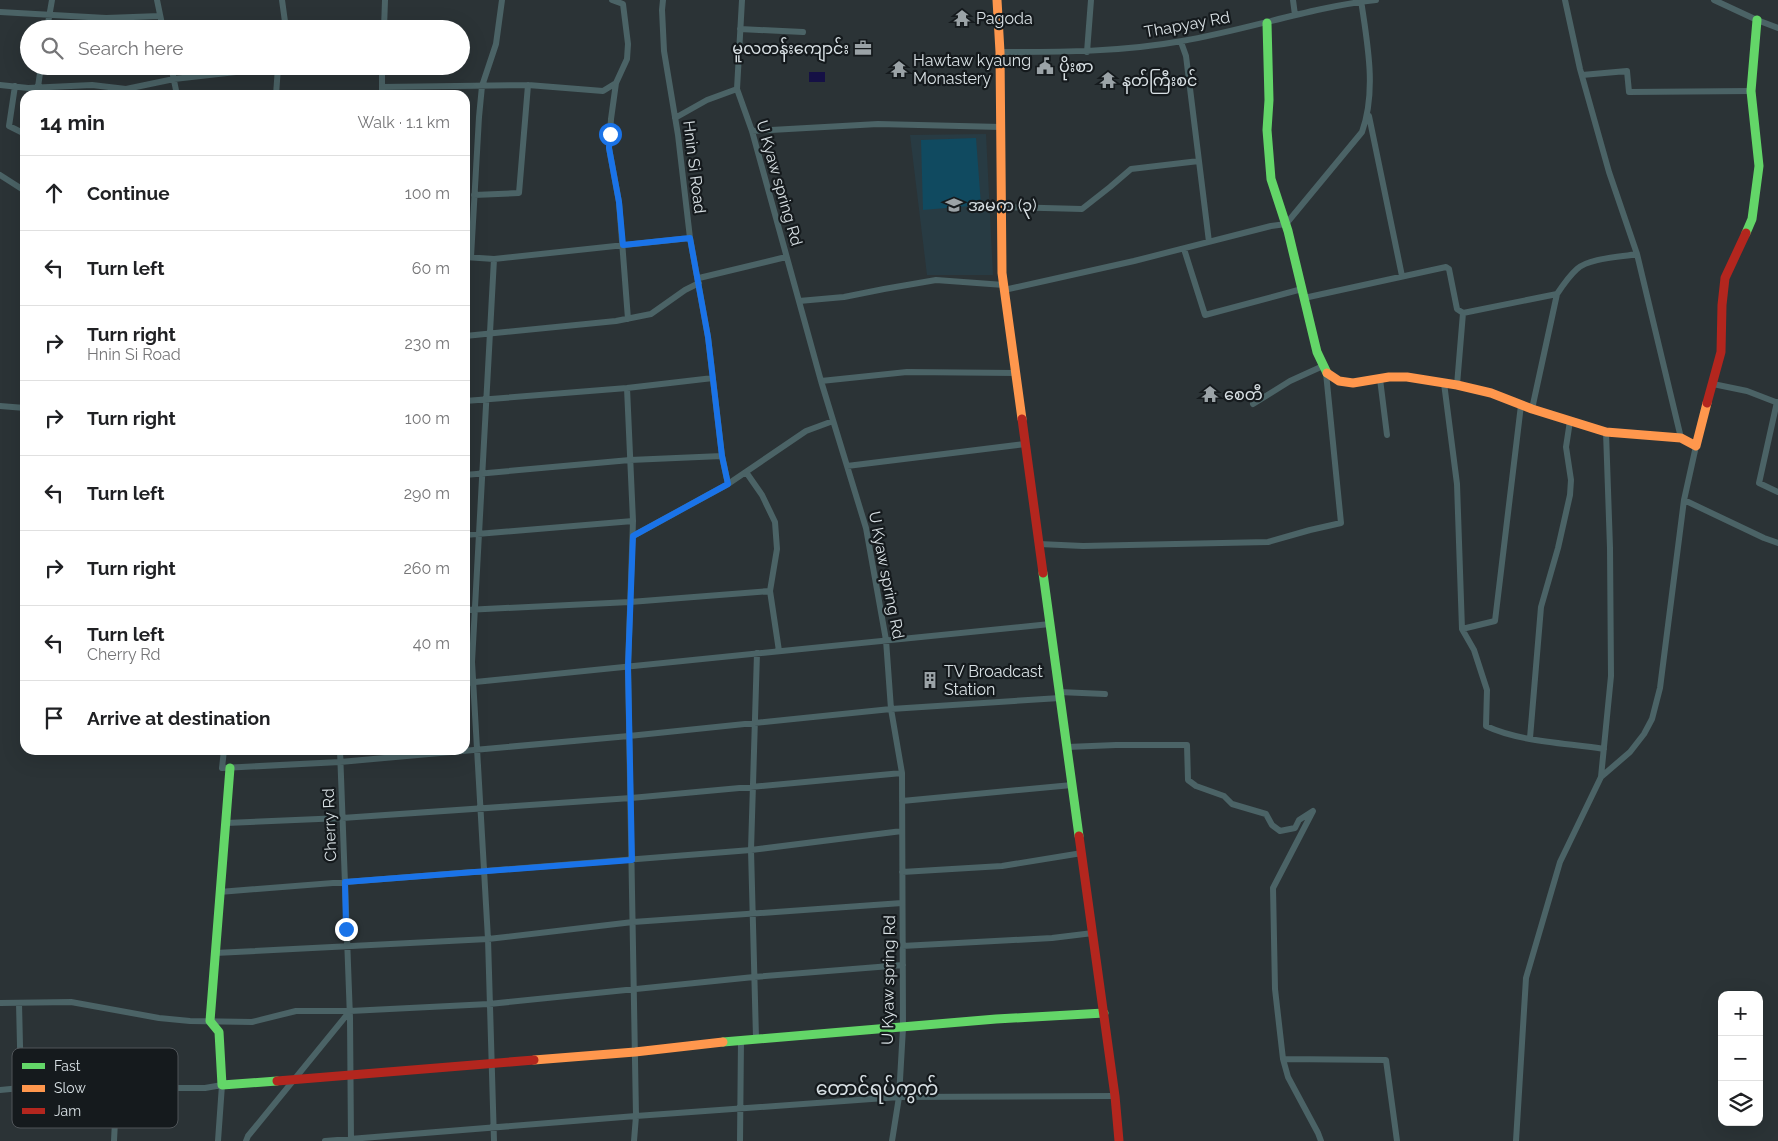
<!DOCTYPE html>
<meta charset="utf-8">
<style>
body{margin:0;font-family:Raleway,"Noto Sans Myanmar",sans-serif;background:#f2f2f2;color:#202124}
.controls{position:absolute;right:15px;bottom:15px;display:grid;overflow:hidden;border-radius:10px;box-shadow:0 5px 20px #0002}
.controls button{width:45px;height:45px;display:grid;place-items:center;padding:0;border:0;border-bottom:1px solid #e0e0e0;background:#fff;color:#202124;font:25px sans-serif}
.stop{position:absolute;width:15px;height:15px;margin:-11px;border:4px solid #1a73e8;border-radius:50%;background:#fff}
.stop.end{background:#1a73e8;border-color:#fff;box-shadow:0 1px 5px #0008}
.list{margin:0;padding:0;list-style:none}
h2{display:flex;justify-content:space-between;align-items:center;height:65px;margin:0;padding:0 20px;font-size:21px}
h2 small{font-size:16px;font-weight:400;color:#757577}
.list li{display:grid;grid-template-columns:32px 1fr auto;gap:15px;align-items:center;box-sizing:border-box;height:75px;padding:0 20px;border-top:1px solid #e0e0e0}
.list b{display:block;font-size:19px;white-space:nowrap}
.list p{margin:0;font-size:16px;white-space:nowrap;color:#757577}
.list em{font-size:16px;font-style:normal;color:#757577}
.icon{flex:none;width:28px;height:28px;fill:none;stroke:currentColor;stroke-width:2;stroke-linecap:round;stroke-linejoin:round}
.map{position:relative;flex:none;width:1778px;height:1141px;overflow:hidden}
.search{position:absolute;background:#fff;box-shadow:0 5px 20px #0002;left:20px;top:20px;width:450px;height:55px;display:flex;align-items:center;gap:12px;box-sizing:border-box;padding:0 18px;border-radius:28px;color:#757577;font-size:19px}
.panel{position:absolute;background:#fff;box-shadow:0 5px 20px #0002;left:20px;top:90px;width:450px;height:665px;border-radius:15px}
.map>svg:first-child{display:block}
</style>
<div class="map">
<svg width="1778" height="1141" viewBox="0 0 1778 1141">
<rect width="100%" height="100%" fill="#2b3336"/>
<path fill="#283b43" d="M986,134l7,141h-66l-17,-140z"/>
<path fill="#104a60" d="M976,138l5,67 -58,5 -2,-70z"/>
<path fill="#151045" d="M809,72h16v10h-16z"/>
<g fill="none" stroke-linecap="round" stroke-linejoin="round">
<path stroke="#4b6366" stroke-width="6" d="M157,0l6,29
M282,0l4,29
M663,0l-1,10 2,41 14,84 12,103 18,99 14,119 6,28
M742,0l-5,89 15,42 69,250 45,147 20,112 5,69 11,64 1,255 -4,69 -7,44
M1293,0l2,15
M1565,0l15,69 29,103 28,82 44,184
M1714,0l43,20 21,8
M0,12l106,6 54,-2
M47,29l5,-29
M384,29l1,-29
M740,29l63,3
M1181,42l5,14 23,186
M1000,52c61,0 122,0 182,-11 65,-11 129,-34 194,-41
M1087,52l4,-52
M171,66l6,29
M350,66l32,4
M382,66v29
M1582,75l45,-4 2,21 122,-1
M616,83l-5,36 -2,29 10,54 9,117
M0,85l28,3 64,-3 34,4 48,-10 114,-13
M15,86l-6,40 16,8
M38,87l3,-21
M382,87l146,-2 75,6 13,-8 11,-24 1,-15 -5,-40 -11,-4
M276,95l2,-28
M1369,116l33,160
M675,118l32,-18 30,-11
M752,131l126,-7 123,3
M0,175l25,16
M474,195l45,-2 9,-108
M1002,207l80,2 28,-22 21,-18 68,-8
M1184,249l21,66 97,-26
M465,257l29,2 196,-21
M471,257l8,-140 3,-31 14,-42 6,-44
M699,278l87,-21
M1004,290l130,-29 137,-35 15,-2 76,-92c15,-42 5,-90 -1,-132
M1304,298l142,-31 3,2 8,40 6,4
M799,301l45,-4 40,-8 52,-9 68,5
M1463,313l94,-19
M465,336l151,-15 35,-7 34,-24 14,-7
M1380,379l7,56
M821,381l86,-9 109,1
M1444,383l13,101 5,145 12,21 13,40 -1,36c34,16 81,17 118,23
M1713,384l34,7 31,12
M1457,385l6,-72
M627,388l6,133 -5,146 8,449 -2,25
M465,401l162,-13 86,-10
M1777,402l-18,81 19,9
M1253,404l37,-23 33,-15
M0,406l25,2
M1532,409l25,-115c6,-9 12,-18 20,-25 12,-11 44,-12 60,-15
M1696,446l-12,54 80,38 14,5
M847,466l178,-22
M746,472l16,23 13,27 2,27 -7,42 9,60
M465,475l165,-15 92,-4
M465,535l168,-14
M633,536l95,-52 78,-53 27,-10
M1039,544l44,2 185,-4 42,-12 31,-7 -15,-150
M465,610l165,-8 140,-11
M1462,629l33,-8 26,-216
M465,683l585,-59
M1059,692l46,2
M1530,738l11,-131 17,-59 12,-53 1,-15 -5,-33 4,-26
M1067,747l49,-2h71l1,35 8,6 28,10 8,8 34,10 6,11 8,6 15,-3 4,-8 14,-9 -40,77 2,101 8,70 5,18 30,56 3,8
M224,750l-2,18 118,-6 289,-26 262,-27 169,-11
M340,750l10,268 1,123
M1601,777l29,-25 14,-18 8,-15 8,-31 24,-188
M902,801l170,-16
M226,823l116,-5 289,-20 271,-25
M902,872l100,-6 80,-13
M219,892l532,-42 151,-19
M902,946l150,-8 41,-5
M215,953l273,-14 -16,-277 22,-403
M0,1003l71,-1 88,16 31,3 62,1 44,-11h54l139,-7 265,-27 149,-12
M756,1038l-5,-188 6,-197
M1283,1059l103,1 11,81
M0,1090l21,-2 -2,-85
M114,1141l3,-60h21l32,7h35l17,-3 -4,56
M246,1141l2,-5 102,-125
M325,1141l311,-25 263,-19 216,-1
M494,1141l-6,-202 145,-17 269,-19
M740,1141l1,-101
M1516,1141l10,-163 34,-116 41,-85 10,-101 -1,-128 -4,-116"/>
<path stroke="#63d668" stroke-width="9" d="M1267,23l2,77 -2,30 4,49 17,52 29,121 10,21
M1746,233l6,-14 7,-53 -8,-75 6,-71
M1043,573l36,263
M230,768l-20,253 9,11 3,53 55,-4
M723,1042l273,-23 108,-6"/>
<path stroke="#ff974d" stroke-width="9" d="M997,0l3,52 2,221 20,146
M1327,373l12,8 14,2 36,-6h18l50,8 34,8 41,16 74,23 75,6 15,8 11,-43
M534,1060l101,-8 88,-10"/>
<path stroke="#b3261e" stroke-width="9" d="M1707,403l14,-51 1,-47 3,-27 21,-45
M1022,419l21,154
M1079,836l36,260 4,45
M277,1081l257,-21"/>
</g>
<g fill="none" stroke-linecap="round" stroke-linejoin="round">
<path stroke="#1a73e8" stroke-width="6" d="M346,929l-1,-47 287,-22 -4,-193 5,-131 95,-52 -6,-28 -14,-119 -18,-99 -67,7 -4,-43 -10,-54 1,-14"/>
</g>
<defs>
<g id="temple-bare" transform="scale(1.35)"><path d="M0-6L5-2H3V0L6.5 2.5H4V6H1.5V3h-3V6H-4V2.5H-6.5L-3 0V-2H-5Z" fill="#9ba3a7" stroke="#151a1d" stroke-width="2.5" paint-order="stroke"/></g>
<g id="office-bare" transform="scale(1.35)"><path d="M-6-3h4V-5.5h4V-3h4V5H-6ZM-1-4.5V-3h2v-1.5ZM-6 0V1H6V0Z" fill="#9ba3a7" stroke="#151a1d" stroke-width="2.5" paint-order="stroke"/></g>
<g id="civic-bare" transform="scale(1.35)"><path d="M-.6-6.5H3V-4.5H.6V-3L4-1V1h2V6H-6V1h2V-1L-.6-3ZM-1.2 2.5V6h2.4V2.5Z" fill="#9ba3a7" stroke="#151a1d" stroke-width="2.5" paint-order="stroke"/></g>
<g id="school-bare" transform="scale(1.35)"><path d="M0-5L7-2L0 1L-7-2ZM-4 1L0 2.5L4 1V4Q0 6-4 4Z" fill="#9ba3a7" stroke="#151a1d" stroke-width="2.5" paint-order="stroke"/></g>
<g id="building-bare" transform="scale(1.35)"><path d="M-4-6H4V6H1V3H-1V6H-4ZM-2.5-4.3h1.7v1.8h-1.7ZM.8-4.3h1.7v1.8H.8ZM-2.5-1h1.7V.8h-1.7ZM.8-1h1.7V.8H.8Z" fill="#9ba3a7" stroke="#151a1d" stroke-width="2.5" paint-order="stroke"/></g>
</defs>
<g fill-rule="evenodd">
<use href="#temple-bare" x="962" y="18"/>
<use href="#office-bare" x="863" y="48"/>
<use href="#civic-bare" x="1045" y="66"/>
<use href="#temple-bare" x="899" y="69"/>
<use href="#temple-bare" x="1108" y="80"/>
<use href="#school-bare" x="954" y="205"/>
<use href="#temple-bare" x="1210" y="394"/>
<use href="#building-bare" x="930" y="680"/>
</g>
<g text-anchor="middle" stroke-width="4.5" stroke-linejoin="round" paint-order="stroke">
<g font-size="16" fill="#d8e0e4" stroke="#151a1d" text-anchor="start">
<text x="976" y="24">Pagoda</text>
<text x="849" y="54" text-anchor="end">မူလတန်းကျောင်း</text>
<text x="913" y="66">Hawtaw kyaung<tspan x="913" dy="18">Monastery</tspan></text>
<text x="1059" y="72">ပိုးစာ</text>
<text x="1122" y="86">နတ်ကြီးစင်</text>
<text x="968" y="211">အမက (၃)</text>
<text x="1224" y="400">စေတီ</text>
<text x="944" y="677">TV Broadcast<tspan x="944" dy="18">Station</tspan></text>
</g>
<g font-size="16" fill="#d8e0e4" stroke="#151a1d">
<text transform="translate(1187 24) rotate(-10)" y="6">Thapyay Rd</text>
<text transform="translate(695 167) rotate(83)" y="6">Hnin Si Road</text>
<text transform="translate(780 183) rotate(74)" y="6">U Kyaw spring Rd</text>
<text transform="translate(887 575) rotate(79)" y="6">U Kyaw spring Rd</text>
<text transform="translate(329 825) rotate(-92)" y="6">Cherry Rd</text>
<text transform="translate(888 980) rotate(-89)" y="6">U Kyaw spring Rd</text>
</g>
<g font-size="19" fill="#d8e0e4" stroke="#151a1d">
<text x="877" y="1095">တောင်ရပ်ကွက်</text>
</g>
</g>
<rect x="12" y="1048" width="166" height="80" rx="8" fill="#151a1d" stroke="#505559" stroke-width="1"/>
<rect x="22" y="1063" width="23" height="6" fill="#63d668"/>
<rect x="22" y="1085" width="23" height="7" fill="#ff974d"/>
<rect x="22" y="1108" width="23" height="6" fill="#b3261e"/>
<g font-size="14" fill="#d8e0e4">
<text x="54" y="1071">Fast</text>
<text x="54" y="1093">Slow</text>
<text x="54" y="1116">Jam</text>
</g>
</svg>
<div class="controls">
<button>+</button>
<button>−</button>
<button><svg class="icon" aria-label="layers" viewBox="0 0 24 24"><path d="M12 4l9 5-9 5-9-5zM3 14l9 5 9-5"/></svg></button>
</div>
<div class="stop" style="left:610px;top:134px"></div>
<div class="stop end" style="left:346px;top:929px"></div>
<div class="search"><svg class="icon" aria-label="search" viewBox="0 0 24 24"><circle cx="10" cy="10" r="6"/><path d="M15 15l6 6"/></svg>Search here</div>
<section class="panel">
<h2>14 min<small>Walk · 1.1 km</small></h2>
<ul class="list">
<li><svg class="icon" aria-label="ahead" viewBox="0 0 24 24"><path d="M12 20V5M6 11l6-6 6 6"/></svg><div><b>Continue</b></div><em>100 m</em></li>
<li><svg class="icon" aria-label="left" viewBox="0 0 24 24"><path d="M17 20v-9H6M10 6l-5 5 5 5"/></svg><div><b>Turn left</b></div><em>60 m</em></li>
<li><svg class="icon" aria-label="right" viewBox="0 0 24 24"><path d="M7 20v-9h11M14 6l5 5-5 5"/></svg><div><b>Turn right</b><p>Hnin Si Road</p></div><em>230 m</em></li>
<li><svg class="icon" aria-label="right" viewBox="0 0 24 24"><path d="M7 20v-9h11M14 6l5 5-5 5"/></svg><div><b>Turn right</b></div><em>100 m</em></li>
<li><svg class="icon" aria-label="left" viewBox="0 0 24 24"><path d="M17 20v-9H6M10 6l-5 5 5 5"/></svg><div><b>Turn left</b></div><em>290 m</em></li>
<li><svg class="icon" aria-label="right" viewBox="0 0 24 24"><path d="M7 20v-9h11M14 6l5 5-5 5"/></svg><div><b>Turn right</b></div><em>260 m</em></li>
<li><svg class="icon" aria-label="left" viewBox="0 0 24 24"><path d="M17 20v-9H6M10 6l-5 5 5 5"/></svg><div><b>Turn left</b><p>Cherry Rd</p></div><em>40 m</em></li>
<li><svg class="icon" aria-label="arrive" viewBox="0 0 24 24"><path d="M6 21V4h12l-3 4 3 4H6"/></svg><div><b>Arrive at destination</b></div></li>
</ul>
</section>
</div>
